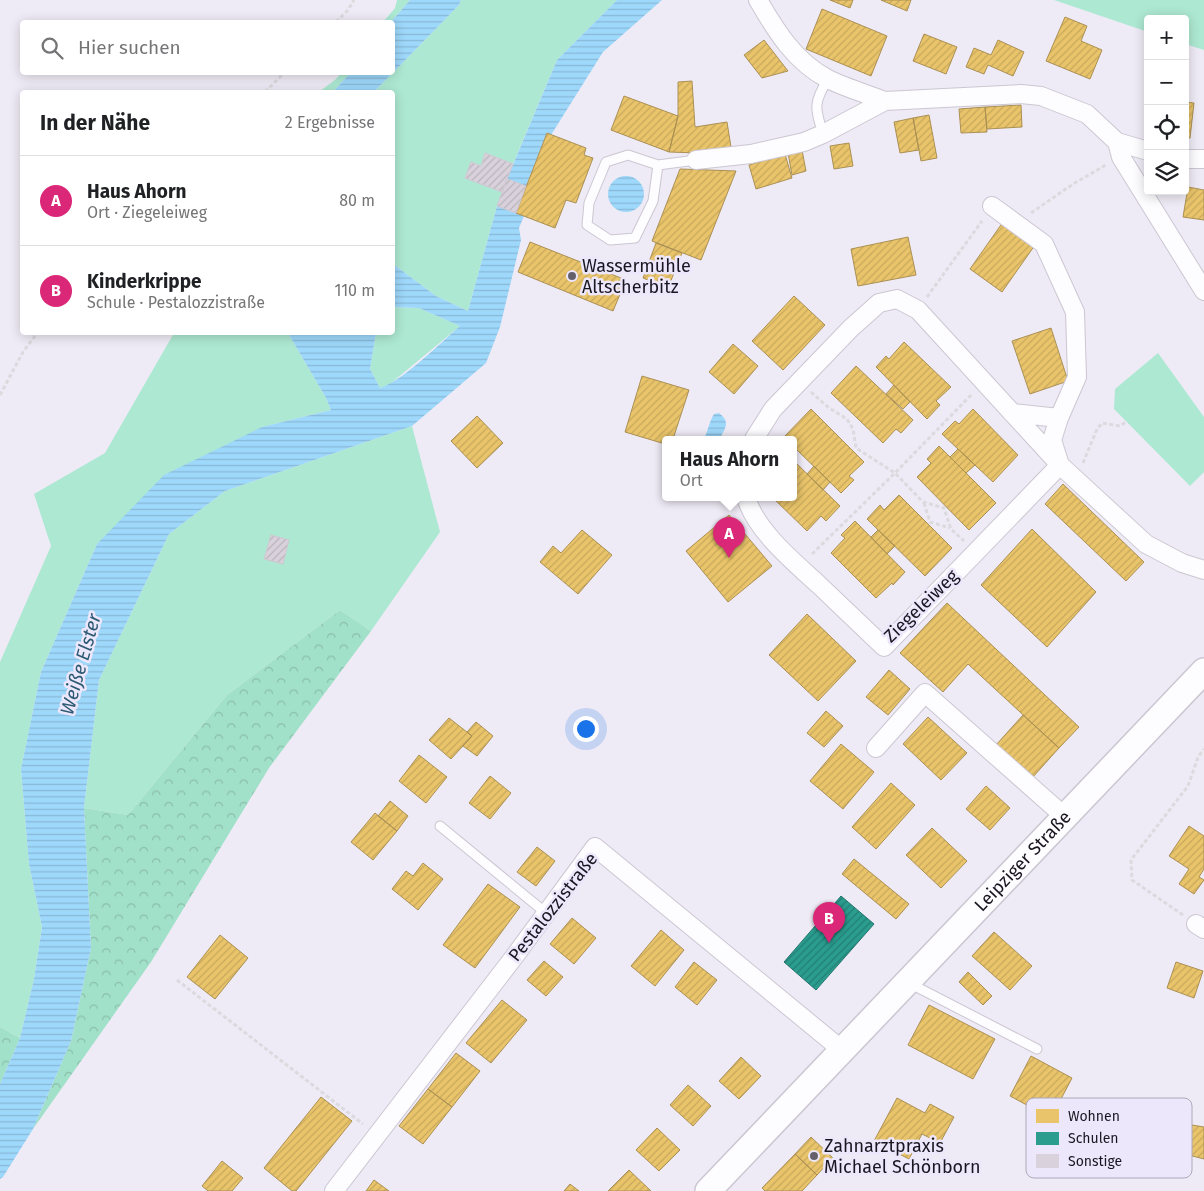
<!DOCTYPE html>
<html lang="de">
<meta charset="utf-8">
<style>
body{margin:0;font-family:"Fira Sans",sans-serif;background:#f6f6f6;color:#202124}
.controls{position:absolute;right:15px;top:15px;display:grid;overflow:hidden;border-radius:5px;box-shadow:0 2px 12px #0003}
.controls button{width:45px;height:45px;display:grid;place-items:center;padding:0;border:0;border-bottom:1px solid #e0e0e0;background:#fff;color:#202124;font:25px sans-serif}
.you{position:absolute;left:585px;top:728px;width:18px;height:18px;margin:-12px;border:4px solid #fff;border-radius:50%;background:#1a73e8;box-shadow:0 0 0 8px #1a73e833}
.badge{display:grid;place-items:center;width:32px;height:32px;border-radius:50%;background:#db2777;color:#fff;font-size:16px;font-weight:700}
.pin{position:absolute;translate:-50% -41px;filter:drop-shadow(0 1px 2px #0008)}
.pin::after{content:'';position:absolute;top:26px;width:18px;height:15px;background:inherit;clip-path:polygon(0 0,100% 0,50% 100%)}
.popup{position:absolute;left:662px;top:436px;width:135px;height:65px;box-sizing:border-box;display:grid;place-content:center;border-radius:5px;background:#fff;filter:drop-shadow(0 1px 4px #0005);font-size:16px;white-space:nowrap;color:#757577}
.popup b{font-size:19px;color:#202124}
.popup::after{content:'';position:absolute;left:50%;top:100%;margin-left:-10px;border:10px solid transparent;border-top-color:#fff}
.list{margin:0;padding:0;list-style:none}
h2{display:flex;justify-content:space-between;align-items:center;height:65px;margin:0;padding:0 20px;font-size:21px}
h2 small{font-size:16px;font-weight:400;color:#757577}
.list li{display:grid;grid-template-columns:32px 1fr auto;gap:15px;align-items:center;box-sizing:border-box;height:90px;padding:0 20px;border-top:1px solid #e0e0e0}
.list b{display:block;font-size:19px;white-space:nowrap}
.list p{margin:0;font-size:16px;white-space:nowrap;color:#757577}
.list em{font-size:16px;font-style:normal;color:#757577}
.icon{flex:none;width:28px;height:28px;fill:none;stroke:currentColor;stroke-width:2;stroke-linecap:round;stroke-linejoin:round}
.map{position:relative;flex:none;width:1204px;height:1191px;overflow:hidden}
.search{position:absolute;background:#fff;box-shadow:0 2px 12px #0003;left:20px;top:20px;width:375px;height:55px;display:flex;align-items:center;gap:12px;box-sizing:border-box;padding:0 18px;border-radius:5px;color:#757577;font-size:19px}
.panel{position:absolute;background:#fff;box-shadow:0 2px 12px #0003;left:20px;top:90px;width:375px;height:245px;border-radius:5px}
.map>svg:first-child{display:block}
</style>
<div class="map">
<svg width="1204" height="1191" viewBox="0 0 1204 1191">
<defs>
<pattern id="forest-crowns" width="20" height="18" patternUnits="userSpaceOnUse" patternTransform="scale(1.25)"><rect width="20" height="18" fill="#a1e0c9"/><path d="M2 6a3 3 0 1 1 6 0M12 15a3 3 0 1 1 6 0" fill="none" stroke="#8abfac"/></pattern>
<pattern id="water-rules" width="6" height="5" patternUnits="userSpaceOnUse" patternTransform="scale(1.25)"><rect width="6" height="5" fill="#9ed8fb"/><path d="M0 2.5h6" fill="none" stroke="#88b9d7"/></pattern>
<pattern id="homes-hatch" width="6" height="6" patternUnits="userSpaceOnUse" patternTransform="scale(1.25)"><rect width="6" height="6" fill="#e9c46a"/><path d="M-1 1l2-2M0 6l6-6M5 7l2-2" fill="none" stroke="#c7a85c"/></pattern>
<pattern id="schools-hatch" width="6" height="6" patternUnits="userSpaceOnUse" patternTransform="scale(1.25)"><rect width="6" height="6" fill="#2a9d8f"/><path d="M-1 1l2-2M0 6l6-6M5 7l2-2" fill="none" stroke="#237f74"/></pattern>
<pattern id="building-hatch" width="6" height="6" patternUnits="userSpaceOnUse" patternTransform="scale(1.25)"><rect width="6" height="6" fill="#d9d2dc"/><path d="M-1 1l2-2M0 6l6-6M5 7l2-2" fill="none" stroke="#bab4bc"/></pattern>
</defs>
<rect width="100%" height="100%" fill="#efebf6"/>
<path fill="#ade8d2" d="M397,0h13l-19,22h-8l12,-14z
M461,0h156l-60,60 -44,104 -28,-11 -4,13 -9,-4 -6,16 36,14 -5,14 -29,105 -32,-15 -43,-32 -1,-172h-18l85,-87z
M1054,0h150v50l-19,-6v-25h-37v13z
M341,73h9l-17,19h-14l17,-13z
M393,307l26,1 41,18 -70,58 -10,4 -10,-19 6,-36 16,-1z
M174,333h114l38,65 5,12 -69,17 -165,117 -56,128 -20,97 8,95 13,63 -8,52 -14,59 -20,-11v-365l51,-116 -17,-52 71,-41z
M1158,353l46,64v55l-14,14 -76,-77 1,-20z
M412,426l28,106 -69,99 -31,-21 -113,85 -99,120 -44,-7 15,-128 70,-146 56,-43z"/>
<path fill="url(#forest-crowns)" d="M340,610l31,21 -102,137 -118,194 -118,167 38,-88 20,-93 -7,-140 44,7 99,-120z
M0,1027l20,11 -20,46z"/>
<path fill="url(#water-rules)" d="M410,0h51l-2,5 -85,87h-41l17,-19 42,-1v-50h-1z
M617,0h45l-59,52 -52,83 -4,-2 -21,53 -19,-7 50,-119z
M608 194a18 18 0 1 1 36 0a18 18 0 1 1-36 0Z
M497,206l27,10 -5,12 2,12 -21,87 -14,36 -74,63 -187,65 -56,43 -70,146 -15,128 7,140 -20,93 -38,88 -30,48 -3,2v-95l20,-46 14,-59 8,-52 -13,-63 -8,-95 20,-97 56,-128 67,-69 98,-48 69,-17 -5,-12 -38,-65h88l-6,36 10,19c24,-8 59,-44 80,-62l-41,-18 -26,-1v-43l43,32 32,15z
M719,413c12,10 6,14 1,26h-16c4,-8 5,-17 10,-25z"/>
<path fill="url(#homes-hatch)" stroke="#ab9054" d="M830,0h23l-3,8z
M881,0h30l-4,11z
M822,9l65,27 -16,40 -65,-27z
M1065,17l22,9 -6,15 21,9 -12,29 -44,-18z
M924,34l33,13 -11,27 -33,-13z
M764,40l24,31 -26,7 -18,-23z
M998,40l26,12 -11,24 -25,-11 -4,9 -18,-7 8,-19 17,7z
M692,81l3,46 32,-5 4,25 -34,6 -28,-1 9,-36v-34z
M624,96l54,20 -9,36 -58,-22z
M1185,102l9,1 -4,35h-5z
M1021,105l1,22 -35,2 -2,-22z
M985,107l2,25 -26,1 -2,-24z
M929,115l8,43 -16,3 -8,-43z
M913,118l6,32 -19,3 -6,-31z
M547,133l39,15 -2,7 9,3 -17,45 -10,-3 -11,28 -39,-15z
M849,143l4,23 -19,3 -4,-23z
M802,150l4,21 -14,4 -4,-22z
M785,154l7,24 -36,11 -7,-24z
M680,169l56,2 -35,89 -49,-19z
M1188,187l16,3v30l-21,-3z
M1003,222l32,23 -33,47 -32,-23z
M908,237l8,38 -58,11 -7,-37z
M530,242l96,38 -13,31 -95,-39z
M656,243l26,10 -14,35 -25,-10z
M794,296l31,29 -42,45 -31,-29z
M1051,328l17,53 -38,13 -18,-53z
M904,342l47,45 -15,14 4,4 -13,14 -51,-52 10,-11 3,3z
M733,344l25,22 -24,28 -25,-22z
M856,366l57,54 -12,13 -5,-4 -13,14 -52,-50z
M642,376l47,14 -16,49h-8v5l-40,-12z
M894,385l16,17 -7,7 -17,-15z
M811,409l53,53 -15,14 5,4 -13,13 -48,-47v-7h-7l-2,-2z
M973,409l45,46 -25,27 -51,-48 13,-13 4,3z
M477,416l26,27 -26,25 -26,-27z
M939,446l57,57 -27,27 -52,-53 14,-14 -4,-4z
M958,449l17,16 -9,8 -16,-16z
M793,460l47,46 -14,15 -5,-5 -14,15 -35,-34h21z
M814,466l16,16 -7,8 -16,-16z
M1063,484l81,78 -18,19 -81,-77z
M899,495l53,53 -27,28 -58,-57 13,-14 4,5z
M729,515l43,51 -44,36 -42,-51z
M855,521l50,51 -12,13 -1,-2 -16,15 -45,-45 14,-15 -4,-3z
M1032,529l64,63 -49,55 -66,-62z
M582,530l30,25 -34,39 -38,-32 13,-16 8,7z
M878,530l17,16 -8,8 -16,-17z
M947,603l132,124 -20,21 -91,-84 -25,28 -43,-39z
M807,614l49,47 -38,40 -49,-46z
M889,670l21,19 -22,26 -22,-18z
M826,711l17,15 -19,21 -17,-14z
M1023,715l36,33 -27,30 -36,-33z
M928,717l39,36 -26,27 -38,-36z
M449,718l23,18 -21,23 -22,-19z
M476,722l17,14 -16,20 -14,-10 9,-10 -5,-4z
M841,744l33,28 -31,37 -33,-28z
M419,755l28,22 -21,26 -27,-22z
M490,776l21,17 -21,26 -21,-16z
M891,783l24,22 -39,44 -24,-22z
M986,786l24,22 -20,22 -24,-21z
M390,801l18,15 -11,15 -19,-15z
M375,813l22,18 -24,29 -22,-18z
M1189,826l15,10v33l-5,8 5,3 -10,14 -15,-10 10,-15 -20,-13z
M932,828l35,33 -26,27 -35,-33z
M537,847l18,14 -19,25 -19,-14z
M854,859l55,45 -13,15 -54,-45z
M423,863l20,16 -25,31 -26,-21 14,-18 7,5z
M488,884l32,23 -45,61 -32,-23z
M572,918l24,20 -22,26 -24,-20z
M661,930l23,20 -29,36 -24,-20z
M994,932l38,34 -22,24 -38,-34z
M220,935l28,23 -33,41 -28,-22z
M544,961l19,16 -17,19 -19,-16z
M694,962l23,18 -20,25 -22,-18z
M1176,962l27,9 -9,27 -27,-10z
M968,972l24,24 -9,9 -24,-23z
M502,1000l25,20 -36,43 -25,-20z
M929,1005l66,34 -22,40 -65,-34z
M456,1053l24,18 -28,36 -24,-18z
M1031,1056l41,22 -21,40 -41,-22z
M741,1057l20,19 -22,23 -20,-18z
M688,1085l23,21 -18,20 -23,-21z
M428,1089l24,18 -29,37 -24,-18z
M321,1097l31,24 -56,70h-4l-28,-23z
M897,1098l28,15 5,-9 24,13 -14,26 -18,-9 -13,25 -35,-18z
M1192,1125l12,2v32l-19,-5z
M657,1128l23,22 -21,21 -23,-21z
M811,1137l22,21 -16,17 -22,-21z
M795,1154l22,21 -15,16h-37l-3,-3z
M222,1161l21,17 -11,13h-24l-6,-5z
M629,1170l22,21h-43z
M374,1180l15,11h-23z
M570,1184l9,7h-15z"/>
<path fill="url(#schools-hatch)" stroke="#25746e" d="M841,896l33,28 -58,66 -32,-28z"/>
<path fill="url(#building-hatch)" stroke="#cfc8d2" d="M485,153l28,11 -11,28 -37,-14 6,-16 10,4z
M507,179l19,7 -10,27 -19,-7z
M271,535l18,5 -6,24 -19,-5z"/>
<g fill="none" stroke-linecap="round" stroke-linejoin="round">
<g stroke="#cbc7d2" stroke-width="11">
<path id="lane" d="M823,134c-8,-26 -10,-31 5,-55
M658,165l-30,-10 -22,7 -17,41 -2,22 23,15 25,-2 18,-37 5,-36 38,-5
M440,826l106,87
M909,983l128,66"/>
</g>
<g stroke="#cbc7d2" stroke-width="20">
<path id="street" d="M758,0c18,31 37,62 70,79 18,9 39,15 57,22
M1117,142l31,9
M1185,159h19
M696,160l55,-6 53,-12 19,-8 62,-33 136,-7 20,2 46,18 30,28 4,15 83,134
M992,206l52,38 31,68 2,65 -18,41 -7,22 8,25 86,79 36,19 22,7
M1012,413l47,5
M746,497c9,33 48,65 73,88 22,21 43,41 65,62l176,-182 -142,-155 -21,-11 -18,4 -28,25 -78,81 -19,30
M876,748l49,-55 139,123
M1196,924l8,5
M334,1191l180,-234 81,-110 247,203"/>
</g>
<g stroke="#cbc7d2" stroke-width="28">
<g id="secondary">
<path id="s1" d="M708,1191l496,-520"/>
</g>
</g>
<path stroke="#dbdade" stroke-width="3" stroke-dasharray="4 2.5" stroke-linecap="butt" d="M336,22l12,-12 6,-10
M265,92l20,-20
M1031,213l42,-29 33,-19
M927,297l55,-76
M811,392l18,16 18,11 6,10 3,19 39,25 28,29 21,6 7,21 13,12
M0,395l23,-43 15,-20
M1083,463l14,-34 5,-6 18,3 6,-4
M924,503l6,19 20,6
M812,554l83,-81 77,-79
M1183,915l-51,-35 -1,-20 57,-74 10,-29 6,-8
M177,980l186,144"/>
<use href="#lane" stroke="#fdfcfe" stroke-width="9"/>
<use href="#street" stroke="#fdfcfe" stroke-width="18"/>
<use href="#secondary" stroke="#fdfcfe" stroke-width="25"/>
</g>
<g fill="#65616c" stroke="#ede7fb" stroke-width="2">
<circle cx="572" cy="276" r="5"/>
<circle cx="814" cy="1156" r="5"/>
</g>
<g text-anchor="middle" stroke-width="5" stroke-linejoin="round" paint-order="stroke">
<g font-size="18" fill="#1a1621" stroke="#ede7fb" text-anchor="start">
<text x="582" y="272">Wassermühle<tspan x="582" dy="21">Altscherbitz</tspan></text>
<text x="824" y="1152">Zahnarztpraxis<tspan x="824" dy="21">Michael Schönborn</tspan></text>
</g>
<g font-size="18" fill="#1a1621" stroke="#ede7fb">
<text transform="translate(921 606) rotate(-44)" y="6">Ziegeleiweg</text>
<text dy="6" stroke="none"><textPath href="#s1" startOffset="456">Leipziger Straße</textPath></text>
<text transform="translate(553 907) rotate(-52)" y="6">Pestalozzistraße</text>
</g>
<g font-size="19" font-style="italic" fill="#2c5a72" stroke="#ede7fb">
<text transform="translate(80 664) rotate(-74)" y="7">Weiße Elster</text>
</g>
</g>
<rect x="1026" y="1098" width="166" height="80" rx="8" fill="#ede7fb" stroke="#aea8ba" stroke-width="1"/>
<rect x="1036" y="1109" width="23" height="14" fill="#e9c46a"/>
<rect x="1036" y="1132" width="23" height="13" fill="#2a9d8f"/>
<rect x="1036" y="1154" width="23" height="14" fill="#d9d2dc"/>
<g font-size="14" fill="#1a1621">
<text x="1068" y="1121">Wohnen</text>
<text x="1068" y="1143">Schulen</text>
<text x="1068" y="1166">Sonstige</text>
</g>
</svg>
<div class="controls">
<button>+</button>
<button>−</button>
<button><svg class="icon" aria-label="locate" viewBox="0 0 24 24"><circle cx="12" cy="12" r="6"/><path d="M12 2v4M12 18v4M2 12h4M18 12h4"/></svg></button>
<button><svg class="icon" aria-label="layers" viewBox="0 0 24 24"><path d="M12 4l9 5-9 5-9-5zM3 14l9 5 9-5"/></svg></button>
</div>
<div class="you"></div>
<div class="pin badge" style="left:729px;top:558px">A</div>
<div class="popup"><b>Haus Ahorn</b>Ort</div>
<div class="pin badge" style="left:829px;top:943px">B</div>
<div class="search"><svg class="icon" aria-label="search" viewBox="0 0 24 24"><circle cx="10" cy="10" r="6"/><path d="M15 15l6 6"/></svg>Hier suchen</div>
<section class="panel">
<h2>In der Nähe<small>2 Ergebnisse</small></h2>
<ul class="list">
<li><span class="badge">A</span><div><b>Haus Ahorn</b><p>Ort · Ziegeleiweg</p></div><em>80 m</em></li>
<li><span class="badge">B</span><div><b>Kinderkrippe</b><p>Schule · Pestalozzistraße</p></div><em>110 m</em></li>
</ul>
</section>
</div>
